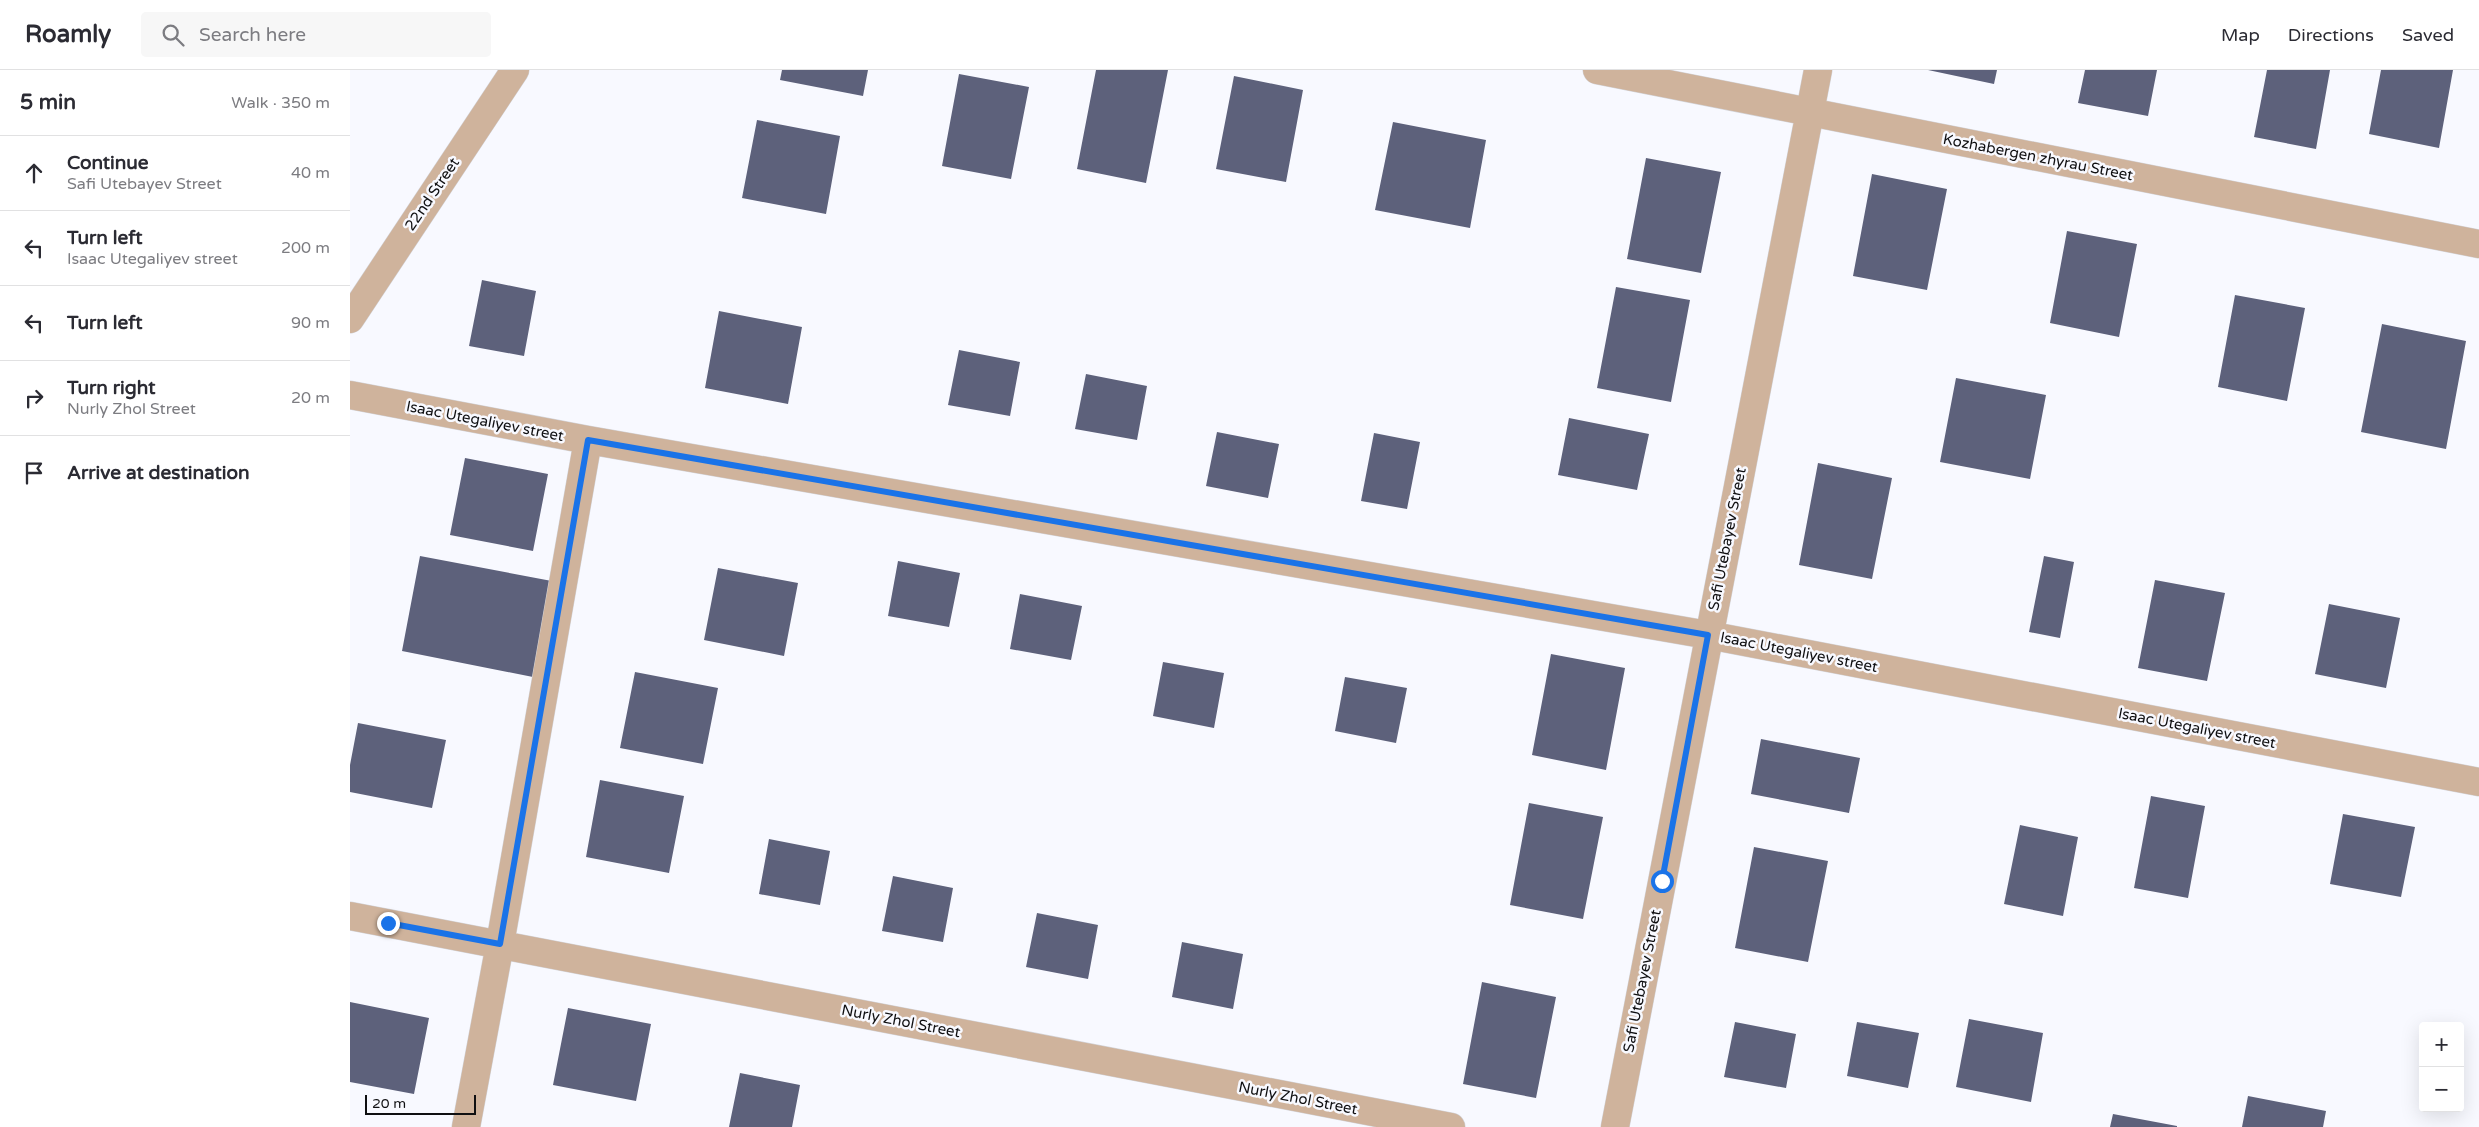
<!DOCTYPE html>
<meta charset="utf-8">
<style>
body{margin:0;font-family:"Varela Round",sans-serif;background:#f7f7f7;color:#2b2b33}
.controls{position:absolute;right:15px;bottom:15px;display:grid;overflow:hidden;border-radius:5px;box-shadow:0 5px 20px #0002}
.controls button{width:45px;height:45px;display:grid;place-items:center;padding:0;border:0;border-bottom:1px solid #e1e1e2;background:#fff;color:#2b2b33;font:25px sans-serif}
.scale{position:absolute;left:15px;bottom:12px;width:111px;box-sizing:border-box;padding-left:5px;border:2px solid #0f0f11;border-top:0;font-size:14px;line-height:18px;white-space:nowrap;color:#0f0f11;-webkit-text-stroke:4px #f8f9ff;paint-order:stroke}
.stop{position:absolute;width:15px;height:15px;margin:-11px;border:4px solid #1a73e8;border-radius:50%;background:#fff}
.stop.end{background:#1a73e8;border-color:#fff;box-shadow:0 1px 5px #0008}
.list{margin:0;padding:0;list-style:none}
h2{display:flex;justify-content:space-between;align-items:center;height:65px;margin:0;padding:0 20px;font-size:21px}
h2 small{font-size:16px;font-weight:400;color:#7c7c81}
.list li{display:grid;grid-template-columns:32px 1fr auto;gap:15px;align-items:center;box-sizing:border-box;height:75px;padding:0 20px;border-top:1px solid #e1e1e2}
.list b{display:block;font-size:19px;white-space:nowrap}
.list p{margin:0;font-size:16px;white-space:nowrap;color:#7c7c81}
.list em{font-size:16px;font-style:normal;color:#7c7c81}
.icon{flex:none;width:28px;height:28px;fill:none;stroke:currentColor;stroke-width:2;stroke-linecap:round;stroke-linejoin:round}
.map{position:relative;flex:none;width:2129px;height:1057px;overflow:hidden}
header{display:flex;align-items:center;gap:30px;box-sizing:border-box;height:70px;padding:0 25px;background:#fff;border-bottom:1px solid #e1e1e2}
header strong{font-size:24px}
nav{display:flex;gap:28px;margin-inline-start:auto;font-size:18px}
.search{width:350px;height:45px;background:#f7f7f7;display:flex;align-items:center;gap:12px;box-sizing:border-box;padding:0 18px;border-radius:5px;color:#7c7c81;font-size:19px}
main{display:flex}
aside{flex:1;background:#fff}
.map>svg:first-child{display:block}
</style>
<header>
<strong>Roamly</strong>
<div class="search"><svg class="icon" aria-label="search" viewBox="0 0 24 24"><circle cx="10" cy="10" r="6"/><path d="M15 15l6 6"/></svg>Search here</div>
<nav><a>Map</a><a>Directions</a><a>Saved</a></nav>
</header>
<main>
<aside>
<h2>5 min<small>Walk · 350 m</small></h2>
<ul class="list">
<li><svg class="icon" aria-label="ahead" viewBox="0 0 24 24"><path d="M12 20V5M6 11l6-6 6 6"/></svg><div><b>Continue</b><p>Safi Utebayev Street</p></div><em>40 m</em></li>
<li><svg class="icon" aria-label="left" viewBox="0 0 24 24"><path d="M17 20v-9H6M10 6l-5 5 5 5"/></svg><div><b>Turn left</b><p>Isaac Utegaliyev street</p></div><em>200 m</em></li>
<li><svg class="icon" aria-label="left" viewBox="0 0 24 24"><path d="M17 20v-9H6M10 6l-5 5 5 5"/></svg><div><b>Turn left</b></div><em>90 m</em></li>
<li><svg class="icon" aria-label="right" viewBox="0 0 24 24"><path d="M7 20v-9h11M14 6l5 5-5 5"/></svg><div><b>Turn right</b><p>Nurly Zhol Street</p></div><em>20 m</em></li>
<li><svg class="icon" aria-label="arrive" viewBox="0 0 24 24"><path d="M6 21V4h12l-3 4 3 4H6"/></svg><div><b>Arrive at destination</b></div></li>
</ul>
</aside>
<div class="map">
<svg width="2129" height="1057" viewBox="0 0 2129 1057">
<rect width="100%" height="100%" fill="#f8f9ff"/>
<path fill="#5d617b" d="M432,0h86l-5,26 -83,-16z
M746,0h72l-22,113 -69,-14z
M1578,0h69l-3,14z
M1735,0h72l-9,46 -70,-13z
M1917,0h63l-14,79 -62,-12z
M2031,0h72l-14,78 -70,-14z
M609,4l70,13 -18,92 -69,-13z
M884,6l69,14 -17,92 -70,-13z
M407,50l83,16 -14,78 -84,-16z
M1043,52l93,18 -16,88 -95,-18z
M1296,88l75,14 -20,101 -74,-14z
M1522,104l75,15 -20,101 -74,-14z
M1717,161l70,13 -18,93 -69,-14z
M132,210l54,11 -12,65 -55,-10z
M1266,217l74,13 -19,102 -74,-14z
M1885,225l70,13 -18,93 -69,-14z
M369,241l83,16 -14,77 -83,-16z
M2032,254l84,17 -20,108 -85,-17z
M609,280l61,12 -10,54 -62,-11z
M736,304l61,12 -10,54 -62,-11z
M1606,308l90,17 -16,84 -90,-17z
M1219,348l80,16 -12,56 -79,-15z
M867,362l62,12 -11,54 -62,-12z
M1024,363l46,9 -13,67 -46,-8z
M115,388l83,16 -15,77 -83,-16z
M1468,393l74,15 -20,101 -73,-14z
M70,486l137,26 -19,96 -136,-27z
M1694,486l30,6 -14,76 -31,-6z
M548,491l62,12 -11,54 -61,-11z
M368,498l80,15 -14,73 -80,-16z
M1805,510l70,13 -18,88 -69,-13z
M670,524l62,12 -11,54 -61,-11z
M1979,534l71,14 -14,70 -71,-14z
M1201,584l74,14 -19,102 -74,-15z
M813,592l61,11 -10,55 -61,-12z
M285,602l83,16 -15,76 -83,-16z
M995,607l62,11 -11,55 -61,-12z
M8,653l88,17 -14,68 -82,-16v-27z
M1411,669l99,19 -11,55 -98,-19z
M250,710l84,16 -15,77 -83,-16z
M1801,726l54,10 -17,92 -54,-10z
M1179,733l74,14 -20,102 -73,-14z
M1993,744l72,13 -14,70 -71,-13z
M1670,755l58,12 -15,79 -59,-12z
M419,769l61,12 -10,54 -61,-11z
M1404,777l74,14 -20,101 -73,-14z
M543,806l60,12 -10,54 -61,-11z
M687,843l61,12 -10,54 -62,-12z
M832,872l61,12 -10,55 -61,-12z
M1132,912l74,15 -20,101 -73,-14z
M0,932l79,16 -15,76 -64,-12z
M218,938l83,16 -15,77 -83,-16z
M1619,949l74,14 -12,69 -75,-15z
M1385,952l61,12 -10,54 -62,-11z
M1507,952l62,11 -11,55 -61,-12z
M390,1003l60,12 -8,42h-63z
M1898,1026l78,15 -3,16h-81z
M1763,1044l64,12v1h-67z"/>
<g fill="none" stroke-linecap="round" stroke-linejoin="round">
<g stroke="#d3d4d9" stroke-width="29">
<path id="street" d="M1247,0l882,174
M0,249l165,-249
M0,325l238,45 1120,195 771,147
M0,846l1101,211
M116,1057l34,-183 88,-504
M1265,1057l203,-1057"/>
</g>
<use href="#street" stroke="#cfb39c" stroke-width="28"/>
</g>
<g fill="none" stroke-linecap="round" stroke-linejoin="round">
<path stroke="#1a73e8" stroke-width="6" d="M38,853l112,21 88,-504 1120,195 -46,246"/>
</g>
<g text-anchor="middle" stroke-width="5" stroke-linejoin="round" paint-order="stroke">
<g font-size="15" fill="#0f0f11" stroke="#f8f9ff">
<text transform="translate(1688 87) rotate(11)" y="5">Kozhabergen zhyrau Street</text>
<text transform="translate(82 124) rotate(-56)" y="5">22nd Street</text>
<text transform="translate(135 351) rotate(11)" y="5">Isaac Utegaliyev street</text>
<text transform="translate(1377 469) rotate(-79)" y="5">Safi Utebayev Street</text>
<text transform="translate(1449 582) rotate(11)" y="5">Isaac Utegaliyev street</text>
<text transform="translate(1847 658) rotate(11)" y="5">Isaac Utegaliyev street</text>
<text transform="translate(1292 911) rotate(-79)" y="5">Safi Utebayev Street</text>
<text transform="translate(551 951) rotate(11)" y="5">Nurly Zhol Street</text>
<text transform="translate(948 1028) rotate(11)" y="5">Nurly Zhol Street</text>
</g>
</g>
</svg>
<div class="controls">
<button>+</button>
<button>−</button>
</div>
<div class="scale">20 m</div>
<div class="stop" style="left:1312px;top:811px"></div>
<div class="stop end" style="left:38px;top:853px"></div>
</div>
</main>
